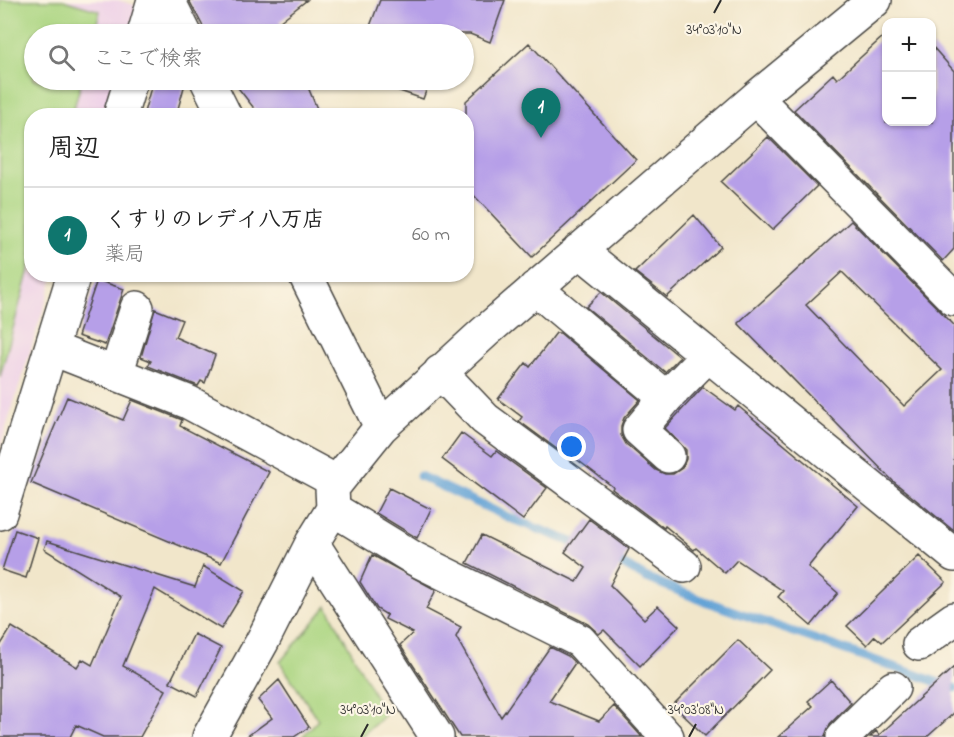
<!DOCTYPE html>
<html lang="ja">
<meta charset="utf-8">
<style>
body{margin:0;font-family:"Indie Flower","Klee One",sans-serif;background:#f2f2f2;color:#222}
.controls{position:absolute;right:18px;top:18px;display:grid;overflow:hidden;border-radius:12px;box-shadow:0 2px 4px #0004}
.controls button{width:54px;height:54px;display:grid;place-items:center;padding:0;border:0;border-bottom:2px solid #e0e0e0;background:#fff;color:#222;font:30px sans-serif}
.you{position:absolute;left:572px;top:447px;width:21px;height:21px;margin:-15px;border:4px solid #fff;border-radius:50%;background:#1a73e8;box-shadow:0 0 0 9px #1a73e833}
.badge{display:grid;place-items:center;width:39px;height:39px;border-radius:50%;background:#0f766e;color:#fff;font-size:20px;font-weight:700}
.pin{position:absolute;translate:-50% -50px;filter:drop-shadow(0 2px 3px #0008)}
.pin::after{content:'';position:absolute;top:32px;width:21px;height:18px;background:inherit;clip-path:polygon(0 0,100% 0,50% 100%)}
.list{margin:0;padding:0;list-style:none}
h2{display:flex;justify-content:space-between;align-items:center;height:78px;margin:0;padding:0 24px;font-size:26px}
h2 small{font-size:20px;font-weight:400;color:#767676}
.list li{display:grid;grid-template-columns:39px 1fr auto;gap:18px;align-items:center;box-sizing:border-box;height:96px;padding:0 24px;border-top:2px solid #e0e0e0}
.list b{display:block;font-size:22px;white-space:nowrap}
.list p{margin:0;font-size:20px;white-space:nowrap;color:#767676}
.list em{font-size:20px;font-style:normal;color:#767676}
.icon{flex:none;width:33px;height:33px;fill:none;stroke:currentColor;stroke-width:2;stroke-linecap:round;stroke-linejoin:round}
.map{position:relative;flex:none;width:954px;height:737px;overflow:hidden}
.search{position:absolute;background:#fff;box-shadow:0 2px 4px #0004;left:24px;top:24px;width:450px;height:66px;display:flex;align-items:center;gap:15px;box-sizing:border-box;padding:0 21px;border-radius:33px;color:#767676;font-size:22px}
.panel{position:absolute;background:#fff;box-shadow:0 2px 4px #0004;left:24px;top:108px;width:450px;height:174px;border-radius:24px}
.map>svg:first-child{display:block}
</style>
<div class="map">
<svg width="954" height="737" viewBox="0 0 954 737">
<rect width="100%" height="100%" fill="#fcf5e5"/>
<filter id="ink" filterUnits="userSpaceOnUse"><feTurbulence type="fractalNoise" baseFrequency=".0167" numOctaves="2"/><feDisplacementMap in="SourceGraphic" scale="12" xChannelSelector="R" yChannelSelector="G"/><feConvolveMatrix kernelMatrix="1 2 1 2 8 2 1 2 1" color-interpolation-filters="sRGB"/></filter>
<filter id="wash" filterUnits="userSpaceOnUse"><feTurbulence type="fractalNoise" baseFrequency=".008" numOctaves="4" result="noise"/><feDisplacementMap in="SourceGraphic" scale="24" xChannelSelector="R" yChannelSelector="G"/><feGaussianBlur stdDeviation="1.35" result="paint"/><feColorMatrix in="noise" values="0 0 0 0 0 0 0 0 0 0 0 0 0 0 0 0 0 1.4 0 .05"/><feComposite in="paint" operator="in"/></filter>
<g filter="url(#wash)">
<rect width="100%" height="100%" fill="#f1e6ca"/>
<path fill="#eed0e8" d="M0,0h118l20,6 -9,28h-95v46h81l-11,35 -72,1v158l22,1 -54,172z"/>
<path fill="#abd581" stroke="#6b8056" stroke-width="1.5" d="M0,0h63l37,11 -6,23h-60v46h48l-10,35 -40,1 -1,146 -31,115z
M327,606l58,109 -25,22h-58l16,-17 -38,-58z"/>
<g fill="none" stroke-linecap="round" stroke-linejoin="round">
<path stroke="#63a3d6" stroke-width="9" d="M420,476l90,42 72,28
M612,558l35,20 52,21 255,89"/>
</g>
<g id="blocks">
<path fill="#b69fe8" fill-rule="evenodd" d="M189,0h118l-28,22 10,12h-82z
M380,0h125l-15,42 -20,-8h-103z
M886,34v88h46v-76l22,25v178l-11,12 -149,-151 39,-36 4,5z
M529,43l107,117 -104,97 -66,-70v-86z
M153,80h33l-10,36h-33z
M232,80h73l15,36h-60z
M391,80h39l-7,19 -35,-12z
M768,137l49,49 -45,44 -51,-48z
M694,215l27,32 -54,50 -32,-25z
M851,221l103,104v206l-61,-50 -155,-158zM842,272l100,98 -38,36 -98,-101z
M97,280l27,9 -19,56 -27,-9z
M601,292l79,65 -15,15 -79,-65z
M155,309l27,11 -7,17 40,18 -10,28 -4,-2 -3,5 -50,-20 3,-5 -10,-4z
M556,333h4l80,67 -16,18 -3,8v9l5,9 30,26 9,4h8l9,-6 4,-9v-9l-21,-22 38,-41 32,23 3,-4 120,100 -50,61 30,26 -27,33 -33,-29 5,-6 -46,-31 -12,13 -29,-25 -2,2 -29,-24 -1,2 -52,-39 1,-2 -42,-32 -2,3 -50,-37 3,-4 -24,-18 28,-36 4,4z
M67,397l56,23 9,-20 48,19 2,1 -2,6 89,46 -48,91 -190,-80z
M461,433l31,23 4,-5 51,37 -24,32 -81,-61z
M389,488l42,21 -14,29 -41,-25z
M589,519l40,30 -19,36 34,34 14,-13 21,20 -39,40 -36,-36 -5,4 -11,-10 -121,-61 15,-28 95,47 9,-14 -21,-16z
M15,530l23,8 -12,40 -24,-8z
M47,541l148,46 8,-21 41,25 -23,38 -66,-40 -32,77 43,24 -26,47h-37l-27,-12 -6,12h-70v-91l12,-19 65,40 5,-8 10,6 29,-68 -77,-48z
M372,555l64,35 -10,19 35,18 -5,10 45,80 49,-70 18,9 7,7 -26,38 50,20 15,-15 28,31h-182l-60,-92 13,-12 -28,-14 2,-4 -10,-6 -17,-27z
M919,556l27,26 -64,60 -7,-6 -8,9 -20,-19z
M194,634l27,14 -24,48 -27,-14z
M738,640l32,30 -65,66 -32,-31z
M954,667v46l-27,24h-57l6,-6 3,4z
M279,680l30,47 -15,10h-48l26,-19 -14,-18z
M831,680l20,23 -21,21 -5,13h-47l35,-31 -5,-5z"/>
</g>
</g>
<g filter="url(#ink)">
<use href="#blocks" fill-opacity="0" stroke="#494743" stroke-width="1.5"/>
<g fill="none" stroke-linecap="round" stroke-linejoin="round">
<g stroke="#494743" stroke-width="36">
<path id="minor" d="M168,0l17,34
M144,34l10,-34
M207,80l18,36
M756,98l198,201
M120,116l11,-36
M579,250l375,305
M305,274l76,153
M535,288l131,110 -27,32 29,26
M53,349l135,53 149,80
M440,372l45,47 199,147
M116,374l21,-66
M666,398l42,-43
M333,509l82,50 165,82 87,96
M0,513l74,-239
M312,543l125,194
M919,644l35,-25
M209,737l53,-95 50,-99 21,-34 -1,-21 49,-61 104,-95 271,-234 119,-98
M843,737l50,-49"/>
</g>
<use href="#minor" stroke="#fff" stroke-width="33"/>
</g>
</g>
<path fill="none" stroke="#2b2b2b" stroke-width="2" d="M714,13l7,-13M361,737l7,-13M689,737l7,-13"/>
<g font-size="15" text-anchor="middle" fill="#2b2b2b" stroke="#fcf5e5" stroke-width="4.5" stroke-linejoin="round" paint-order="stroke">
<text x="714" y="34">34°03'10"N</text>
<text x="368" y="714">34°03'10"N</text>
<text x="696" y="714">34°03'08"N</text>
</g>
</svg>
<div class="controls">
<button>+</button>
<button>−</button>
</div>
<div class="you"></div>
<div class="pin badge" style="left:541px;top:138px">1</div>
<div class="search"><svg class="icon" aria-label="search" viewBox="0 0 24 24"><circle cx="10" cy="10" r="6"/><path d="M15 15l6 6"/></svg>ここで検索</div>
<section class="panel">
<h2>周辺<small></small></h2>
<ul class="list">
<li><span class="badge">1</span><div><b>くすりのレデイ八万店</b><p>薬局</p></div><em>60 m</em></li>
</ul>
</section>
</div>
